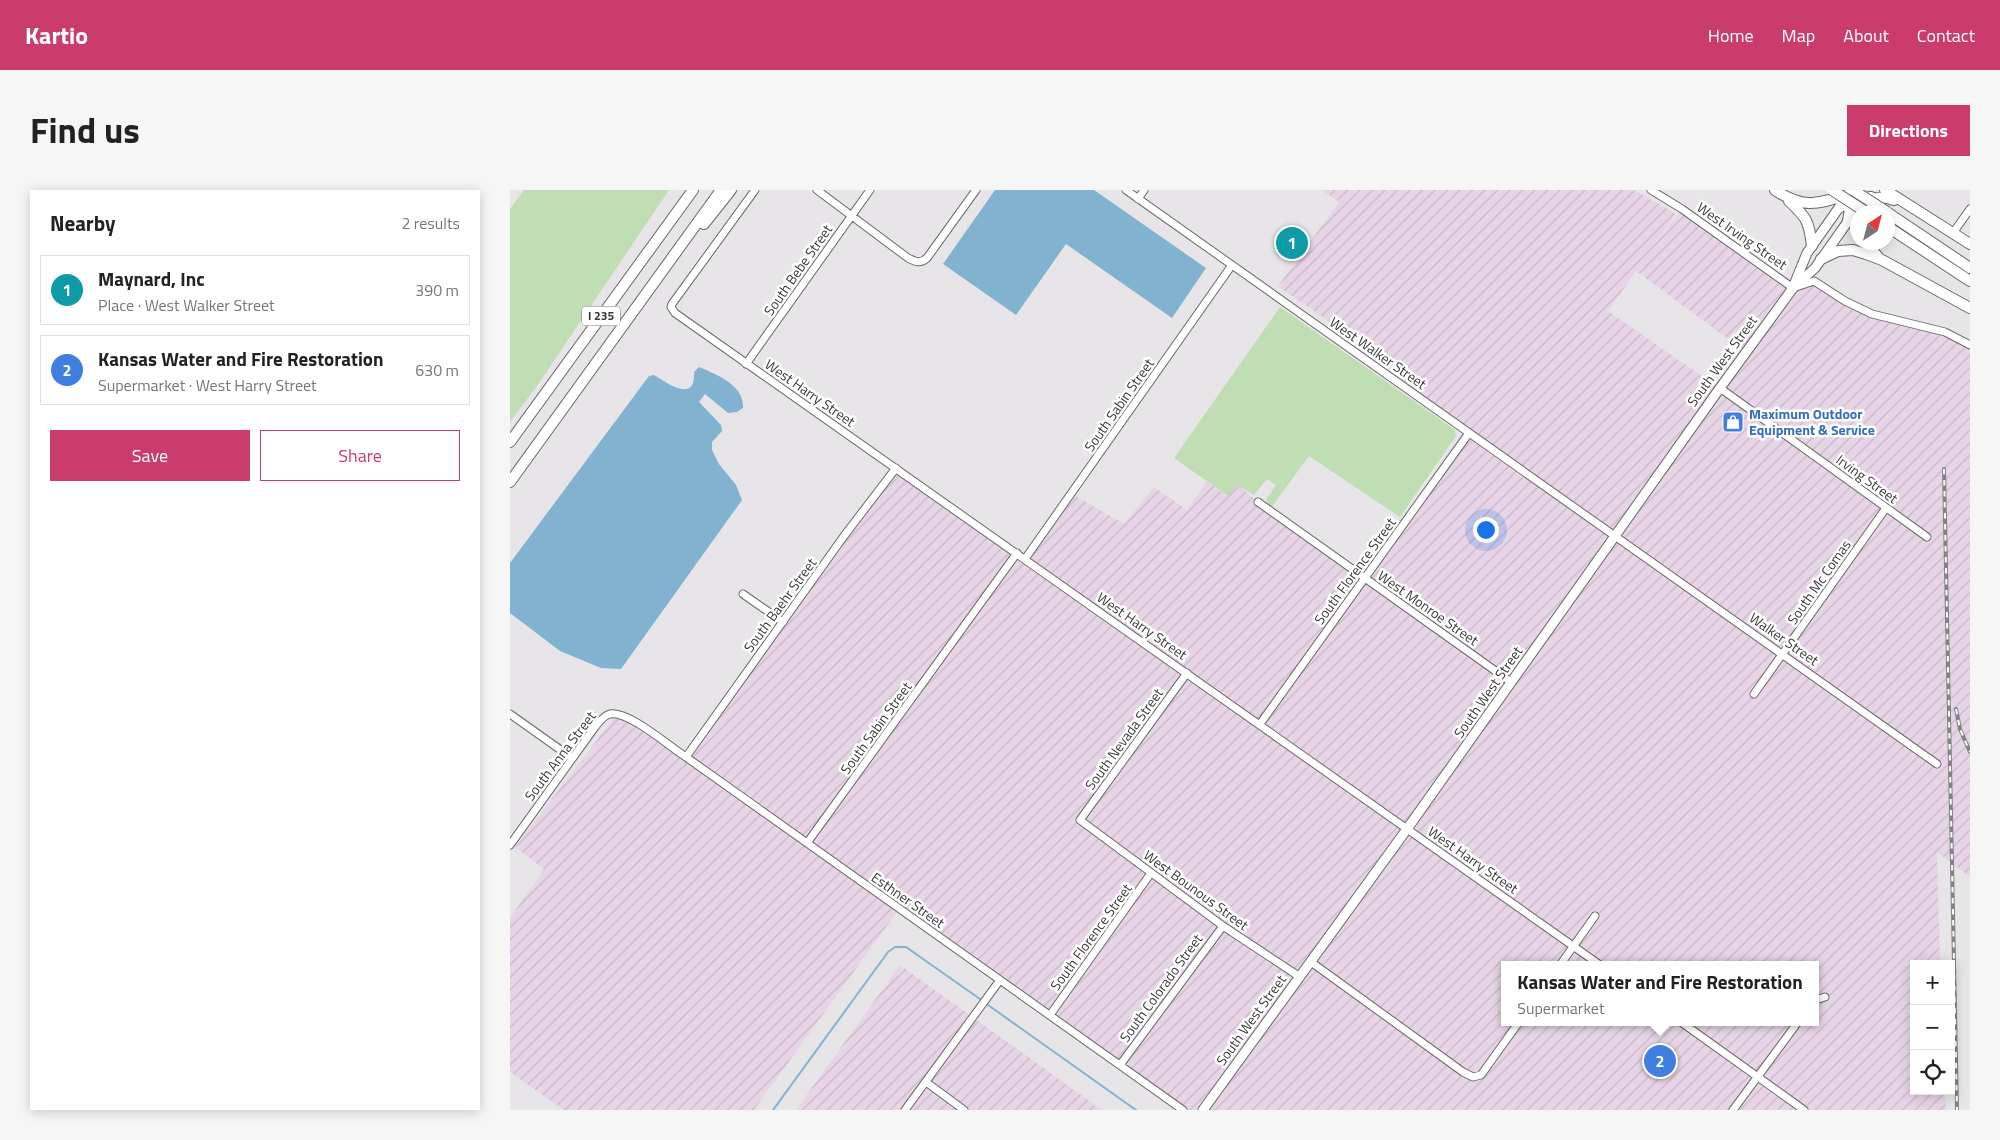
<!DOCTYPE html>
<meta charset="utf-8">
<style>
body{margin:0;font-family:"Titillium Web",sans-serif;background:#f6f6f6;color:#222}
.controls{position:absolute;right:15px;bottom:15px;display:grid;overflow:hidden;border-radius:0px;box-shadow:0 2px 12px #0003}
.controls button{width:45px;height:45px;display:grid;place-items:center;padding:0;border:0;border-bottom:1px solid #e0e0e0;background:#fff;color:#222;font:25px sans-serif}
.compass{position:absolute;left:1340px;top:15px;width:45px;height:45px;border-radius:50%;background:#fff;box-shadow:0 2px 12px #0003;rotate:36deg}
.you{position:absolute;left:975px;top:339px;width:18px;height:18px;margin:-12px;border:4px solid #fff;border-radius:50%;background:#1a73e8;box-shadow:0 0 0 8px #1a73e833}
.badge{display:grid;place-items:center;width:32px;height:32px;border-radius:50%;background:#c93c6c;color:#fff;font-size:16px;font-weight:700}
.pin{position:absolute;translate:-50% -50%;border:2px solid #fff;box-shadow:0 1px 5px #0006}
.popup{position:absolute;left:991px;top:771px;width:318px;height:65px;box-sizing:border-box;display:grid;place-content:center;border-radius:0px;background:#fff;filter:drop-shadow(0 1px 4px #0005);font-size:16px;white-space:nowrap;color:#767676}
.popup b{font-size:19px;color:#222}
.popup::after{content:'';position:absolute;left:50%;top:100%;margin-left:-10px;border:10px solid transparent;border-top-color:#fff}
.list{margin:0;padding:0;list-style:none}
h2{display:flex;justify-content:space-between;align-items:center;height:65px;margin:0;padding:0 20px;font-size:21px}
h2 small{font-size:16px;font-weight:400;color:#767676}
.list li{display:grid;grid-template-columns:32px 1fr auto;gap:15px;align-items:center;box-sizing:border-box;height:70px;margin:0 10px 10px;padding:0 10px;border:1px solid #e0e0e0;border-radius:0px}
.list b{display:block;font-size:19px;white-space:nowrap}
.list p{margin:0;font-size:16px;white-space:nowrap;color:#767676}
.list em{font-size:16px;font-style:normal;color:#767676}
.actions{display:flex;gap:10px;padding:15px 20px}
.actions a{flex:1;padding:11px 0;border:1px solid #c93c6c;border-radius:0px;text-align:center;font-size:18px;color:#c93c6c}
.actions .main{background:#c93c6c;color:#fff}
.icon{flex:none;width:28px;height:28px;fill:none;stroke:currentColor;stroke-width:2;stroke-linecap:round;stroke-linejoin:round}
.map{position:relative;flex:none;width:1460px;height:920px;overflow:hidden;border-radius:0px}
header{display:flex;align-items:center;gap:30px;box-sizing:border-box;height:70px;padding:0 25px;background:#c93c6c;color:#fff}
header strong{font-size:24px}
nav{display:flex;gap:28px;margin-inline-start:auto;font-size:18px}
.intro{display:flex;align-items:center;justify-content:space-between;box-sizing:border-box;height:120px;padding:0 30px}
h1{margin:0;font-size:35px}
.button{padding:12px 22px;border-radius:0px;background:#c93c6c;color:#fff;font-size:18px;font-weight:700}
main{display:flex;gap:30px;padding:0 30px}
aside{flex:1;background:#fff;border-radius:0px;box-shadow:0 2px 12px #0003}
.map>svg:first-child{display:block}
</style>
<header>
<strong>Kartio</strong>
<nav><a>Home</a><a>Map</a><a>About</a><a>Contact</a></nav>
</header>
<div class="intro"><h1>Find us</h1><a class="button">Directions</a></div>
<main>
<aside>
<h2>Nearby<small>2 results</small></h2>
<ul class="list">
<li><span class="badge" style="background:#0f9aa8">1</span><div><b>Maynard, Inc</b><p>Place · West Walker Street</p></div><em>390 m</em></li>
<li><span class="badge" style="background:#3f7fe0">2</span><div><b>Kansas Water and Fire Restoration</b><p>Supermarket · West Harry Street</p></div><em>630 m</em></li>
</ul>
<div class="actions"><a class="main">Save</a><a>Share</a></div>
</aside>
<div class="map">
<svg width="1460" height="920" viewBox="0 0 1460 920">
<defs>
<pattern id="industrial-furrows" width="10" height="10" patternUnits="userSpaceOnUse" patternTransform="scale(1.25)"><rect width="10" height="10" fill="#e7d5e7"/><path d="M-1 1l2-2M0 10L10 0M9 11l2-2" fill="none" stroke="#c7b8c7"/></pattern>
</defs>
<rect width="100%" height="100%" fill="#e7e5e7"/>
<path fill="url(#industrial-furrows)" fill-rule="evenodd" d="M812,0h312l42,24 -23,33 29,-38 111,79 18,-6 61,32 98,31v532l-33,-25 3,112h-26v127h30l2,19h-764l-283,-201 -145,201h-190l-54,-38v-154l34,-49 -29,-22 102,-133 232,160 -163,-117 210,-289 129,91 47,-65 52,30 30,-37 33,23 20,-29 20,15 10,-12 21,18 107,76 104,-145 -72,-51 3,-11 -122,-85 61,-84zM1126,81l110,81 -27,36 -111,-77zM995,775h310v57h-310z
M390,775l202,145h-306z"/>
<path fill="#bfdeb3" d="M14,0h145l-132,196 -27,36v-213z
M770,117l175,123 1,6 -56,81 -91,-61 -38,52 -5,-8 10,-15 -9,-6 -13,16 -17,-10 -9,11 -54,-38z"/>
<path fill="#81b3d0" d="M485,0h99l112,78 -34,50 -106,-74 -50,71 -73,-51z
M189,177c19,8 45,18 44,41l-6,4 -9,1 -23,-19 -6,8 22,23 1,6 -10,11v8l7,14 17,21 6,15 -121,169 -20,-1 -41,-17 -50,-38v-50l139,-187 5,-1c13,8 42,29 40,-3z"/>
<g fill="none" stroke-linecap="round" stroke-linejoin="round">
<path stroke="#81b3d0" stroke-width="2" d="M478,815l148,105
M263,920l115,-158 7,-5h11l74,52"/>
<g stroke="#696769" stroke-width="9">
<path id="minor" d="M245,0l-83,114 -1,3 4,6 925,652
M307,0l91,68c8,4 12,6 19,0l49,-68
M616,0l811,574
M1141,0l31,19 111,79 21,-7 31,20 27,13 73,18 25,13
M628,9l6,-9
M1443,43l17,-24
M236,174l124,-174
M1210,198l207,149
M748,312l253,180
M515,369l207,-294
M233,404l40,28
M677,483l-107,147 143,106 77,51
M1244,504l132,-186
M0,524l62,44
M750,534l209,-291
M176,567l158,-221 52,-68
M297,653l210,-290
M0,655l85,-118c4,-5 8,-11 15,-13 18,-4 60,33 76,43l497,353
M801,772l152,110 10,5 8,-2 38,-53
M1050,775l35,-49
M1305,810l10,-3
M540,825l101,-142
M1171,832l123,88
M610,875l103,-139
M416,892l38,28
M395,920l95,-130
M1223,920l65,-88"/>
</g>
<g stroke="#696769" stroke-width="11">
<path id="major" d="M1284,95l13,-32 36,-51
M693,920l204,-281 313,-441 73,-100 22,-20 36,-51"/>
</g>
<g stroke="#696769" stroke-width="12">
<path id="highway" d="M1265,0c28,19 42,14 72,5
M1375,0l85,54
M1279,11c18,17 20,20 23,45
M1346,11l2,17
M1355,15c9,-9 18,-9 29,-5
M1330,17l16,-8 15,-2
M1378,23l82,55
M1338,31l4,-24
M194,34l27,-34
M1378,37l82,54
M1356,52l12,15
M1311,69l17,-8 15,-1 13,4 16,6 88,48
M0,252l183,-252
M0,292l211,-292"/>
</g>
<use href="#minor" stroke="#fff" stroke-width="7"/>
<use href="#major" stroke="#fff" stroke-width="9"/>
<use href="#highway" stroke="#fff" stroke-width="10"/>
<g stroke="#838183" stroke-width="4">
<path id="rail" d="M1434,279l13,641
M1446,519l4,20 10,23"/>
</g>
<use href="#rail" stroke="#fff" stroke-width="2" stroke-dasharray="5.5" stroke-linecap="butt"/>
<g stroke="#696769" stroke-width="12" stroke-linecap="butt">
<path id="highway-bridge" d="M1322,0l34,22
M1343,0l34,22"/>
</g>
<use href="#highway-bridge" stroke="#fff" stroke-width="10"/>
</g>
<defs>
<g id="shop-square" transform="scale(1.125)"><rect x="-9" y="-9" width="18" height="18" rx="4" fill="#3f7fe0" stroke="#fff"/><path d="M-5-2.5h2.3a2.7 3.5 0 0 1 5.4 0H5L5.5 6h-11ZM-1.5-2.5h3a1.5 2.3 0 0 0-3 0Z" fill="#fff"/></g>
</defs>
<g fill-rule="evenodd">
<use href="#shop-square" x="1223" y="232"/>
</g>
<g text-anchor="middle" stroke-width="5" stroke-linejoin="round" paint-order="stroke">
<rect fill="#fff" stroke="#757475" stroke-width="1" x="72" y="116.5" width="38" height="19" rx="4"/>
<g font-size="12" font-weight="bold" fill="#3a393a">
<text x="91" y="130">I 235</text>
</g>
<g font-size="14" fill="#3a393a" stroke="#fff">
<text transform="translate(1232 46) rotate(35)" y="5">West Irving Street</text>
<text transform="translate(288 80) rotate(-55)" y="5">South Bebe Street</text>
<text transform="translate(868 163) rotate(35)" y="5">West Walker Street</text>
<text transform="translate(1212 171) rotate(-54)" y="5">South West Street</text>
<text transform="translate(300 203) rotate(35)" y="5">West Harry Street</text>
<text transform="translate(609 215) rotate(-55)" y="5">South Sabin Street</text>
<text transform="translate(1357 289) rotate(36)" y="5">Irving Street</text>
<text transform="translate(845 381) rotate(-54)" y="5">South Florence Street</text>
<text transform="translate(1309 392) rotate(-55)" y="5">South Mc Comas</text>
<text transform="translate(270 415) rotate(-54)" y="5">South Baehr Street</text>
<text transform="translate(918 418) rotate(35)" y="5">West Monroe Street</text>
<text transform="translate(632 436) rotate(35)" y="5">West Harry Street</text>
<text transform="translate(1274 449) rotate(35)" y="5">Walker Street</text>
<text transform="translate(978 502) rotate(-55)" y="5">South West Street</text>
<text transform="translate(366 538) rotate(-54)" y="5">South Sabin Street</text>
<text transform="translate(614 549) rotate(-54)" y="5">South Nevada Street</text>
<text transform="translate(50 566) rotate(-53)" y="5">South Anna Street</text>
<text transform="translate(963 670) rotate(35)" y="5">West Harry Street</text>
<text transform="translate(686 700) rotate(36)" y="5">West Bounous Street</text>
<text transform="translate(398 710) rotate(35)" y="5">Esthner Street</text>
<text transform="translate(581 747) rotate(-54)" y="5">South Florence Street</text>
<text transform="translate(651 798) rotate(-54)" y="5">South Colorado Street</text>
<text transform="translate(741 830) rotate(-54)" y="5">South West Street</text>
</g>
<g font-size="14" font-weight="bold" fill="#366cbe" stroke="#fff" text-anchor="start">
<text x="1239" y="229">Maximum Outdoor<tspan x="1239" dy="16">Equipment &amp; Service</tspan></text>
</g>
</g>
</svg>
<div class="controls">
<button>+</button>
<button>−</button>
<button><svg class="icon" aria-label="locate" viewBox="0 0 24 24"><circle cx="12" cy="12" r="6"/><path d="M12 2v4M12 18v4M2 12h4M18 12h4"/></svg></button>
</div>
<svg class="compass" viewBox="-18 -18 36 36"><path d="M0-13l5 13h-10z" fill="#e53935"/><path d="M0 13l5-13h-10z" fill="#767676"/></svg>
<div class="you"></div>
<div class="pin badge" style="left:782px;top:53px;background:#0f9aa8">1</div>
<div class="pin badge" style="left:1150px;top:871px;background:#3f7fe0">2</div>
<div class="popup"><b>Kansas Water and Fire Restoration</b>Supermarket</div>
</div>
</main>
